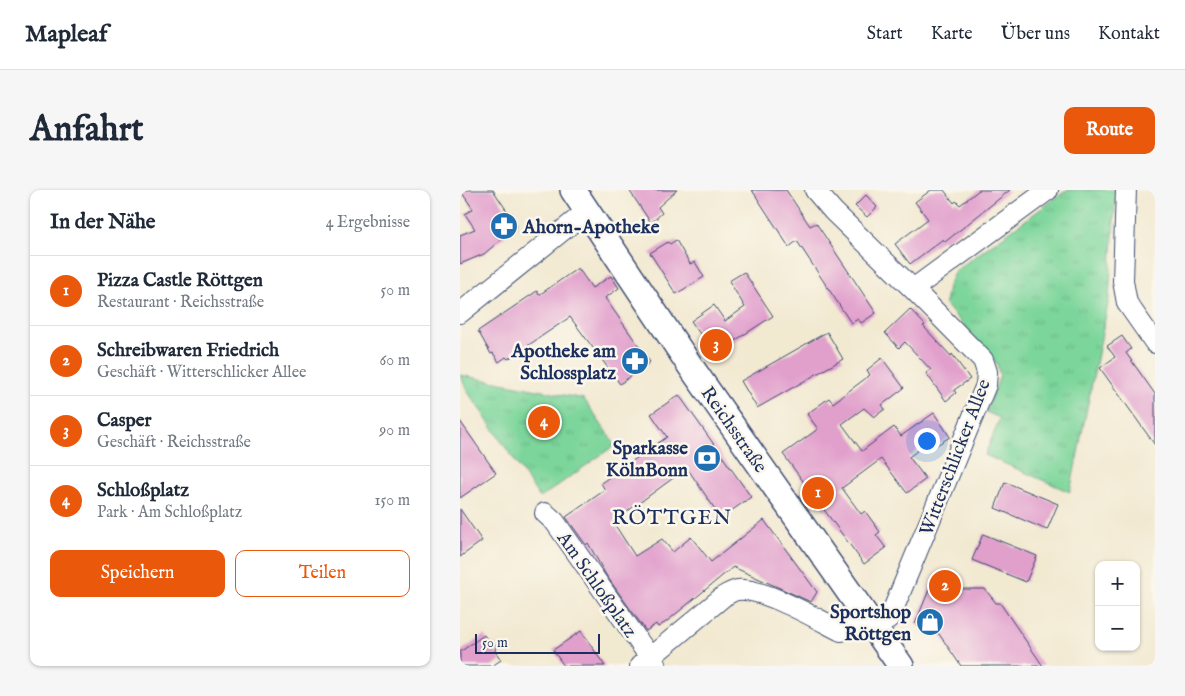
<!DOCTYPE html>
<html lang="de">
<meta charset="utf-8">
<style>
body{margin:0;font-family:"IM FELL English",serif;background:#f6f6f7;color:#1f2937}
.controls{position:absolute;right:15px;bottom:15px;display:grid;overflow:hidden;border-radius:10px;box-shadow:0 1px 4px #0004}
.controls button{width:45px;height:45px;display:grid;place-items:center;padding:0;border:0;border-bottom:1px solid #e0e1e3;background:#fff;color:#1f2937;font:25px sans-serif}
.scale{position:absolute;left:15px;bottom:12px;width:125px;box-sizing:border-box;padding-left:5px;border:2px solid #1b2f5e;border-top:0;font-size:14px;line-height:18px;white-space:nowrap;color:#1b2f5e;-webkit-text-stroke:4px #fbf7ec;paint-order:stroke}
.you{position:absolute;left:466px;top:250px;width:18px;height:18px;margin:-12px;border:4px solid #fff;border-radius:50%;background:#1a73e8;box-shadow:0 0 0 8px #1a73e833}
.badge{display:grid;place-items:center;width:32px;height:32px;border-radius:50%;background:#ea580c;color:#fff;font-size:16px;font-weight:700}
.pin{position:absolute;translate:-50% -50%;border:2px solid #fff;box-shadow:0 1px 5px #0006}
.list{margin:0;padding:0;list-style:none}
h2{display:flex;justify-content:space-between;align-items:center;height:65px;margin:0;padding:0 20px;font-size:21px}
h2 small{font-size:16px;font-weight:400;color:#747a83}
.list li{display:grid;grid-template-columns:32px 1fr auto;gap:15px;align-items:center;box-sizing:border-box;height:70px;padding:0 20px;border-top:1px solid #e0e1e3}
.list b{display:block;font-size:19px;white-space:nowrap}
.list p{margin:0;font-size:16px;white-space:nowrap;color:#747a83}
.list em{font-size:16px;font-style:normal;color:#747a83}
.actions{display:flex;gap:10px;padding:15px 20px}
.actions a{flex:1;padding:11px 0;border:1px solid #ea580c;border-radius:10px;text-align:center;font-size:18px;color:#ea580c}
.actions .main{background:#ea580c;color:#fff}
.map{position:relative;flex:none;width:695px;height:476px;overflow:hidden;border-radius:10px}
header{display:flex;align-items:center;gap:30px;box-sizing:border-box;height:70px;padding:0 25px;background:#fff;border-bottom:1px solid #e0e1e3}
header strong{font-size:24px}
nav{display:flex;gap:28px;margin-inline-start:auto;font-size:18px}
.intro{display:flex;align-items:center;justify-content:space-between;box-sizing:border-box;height:120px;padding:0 30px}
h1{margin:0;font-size:35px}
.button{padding:12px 22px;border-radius:10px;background:#ea580c;color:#fff;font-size:18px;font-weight:700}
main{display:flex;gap:30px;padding:0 30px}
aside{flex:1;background:#fff;border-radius:10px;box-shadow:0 1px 4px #0004}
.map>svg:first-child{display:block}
</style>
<header>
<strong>Mapleaf</strong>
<nav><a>Start</a><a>Karte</a><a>Über uns</a><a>Kontakt</a></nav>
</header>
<div class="intro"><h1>Anfahrt</h1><a class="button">Route</a></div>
<main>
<aside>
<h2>In der Nähe<small>4 Ergebnisse</small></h2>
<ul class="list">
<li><span class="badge">1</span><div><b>Pizza Castle Röttgen</b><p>Restaurant · Reichsstraße</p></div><em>50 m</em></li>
<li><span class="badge">2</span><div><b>Schreibwaren Friedrich</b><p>Geschäft · Witterschlicker Allee</p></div><em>60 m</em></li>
<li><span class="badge">3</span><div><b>Casper</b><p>Geschäft · Reichsstraße</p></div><em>90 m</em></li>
<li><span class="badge">4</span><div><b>Schloßplatz</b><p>Park · Am Schloßplatz</p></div><em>150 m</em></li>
</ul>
<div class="actions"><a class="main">Speichern</a><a>Teilen</a></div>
</aside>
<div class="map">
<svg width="695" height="476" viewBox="0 0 695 476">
<defs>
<pattern id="park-tufts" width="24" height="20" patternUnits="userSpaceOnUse" patternTransform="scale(1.25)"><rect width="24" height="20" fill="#7cd59a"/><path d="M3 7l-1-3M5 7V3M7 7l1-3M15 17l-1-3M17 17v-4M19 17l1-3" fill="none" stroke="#6bb787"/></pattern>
</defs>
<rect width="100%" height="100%" fill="#fbf7ec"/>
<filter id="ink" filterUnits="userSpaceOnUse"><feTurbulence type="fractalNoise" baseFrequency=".02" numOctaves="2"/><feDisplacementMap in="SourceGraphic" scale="10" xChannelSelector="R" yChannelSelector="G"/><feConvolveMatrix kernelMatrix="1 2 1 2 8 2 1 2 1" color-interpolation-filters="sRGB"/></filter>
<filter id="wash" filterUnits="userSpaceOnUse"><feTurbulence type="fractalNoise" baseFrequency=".0096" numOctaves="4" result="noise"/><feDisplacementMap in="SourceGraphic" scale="20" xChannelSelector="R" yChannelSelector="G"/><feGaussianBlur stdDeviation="1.12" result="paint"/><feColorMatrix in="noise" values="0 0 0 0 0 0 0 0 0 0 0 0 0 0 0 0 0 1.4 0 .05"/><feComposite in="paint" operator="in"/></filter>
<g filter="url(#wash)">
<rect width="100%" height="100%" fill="#f2e9d1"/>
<path fill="url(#park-tufts)" stroke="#4c827c" d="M607,0h49l-7,109 -39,193 -85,-37 15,-37 -14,-6 14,-36 -3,-12 -52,-60 3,-18 7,-15z
M0,185l124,24 31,46 -75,53 -72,-106z"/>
<g id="blocks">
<path fill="#e19fcc" d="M0,0h33l24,36 -33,28 -24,10v-29l15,-6 -10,-15 8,-5z
M169,0h48l-19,17 4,6 -11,10z
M292,0h34l24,36 6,-3 60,90 -15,10 -3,-4 -7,4 -54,-82 -8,6z
M471,0h13l10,13 2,-2 4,4 19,-15h31l-65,52 -2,-3 -33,25 -15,-20 33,-25 -13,-17z
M406,5l11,12 -10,10 -12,-11z
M216,50l14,24 5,-2 9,15 -28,17 -26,-41 18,-11 2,2z
M118,78l14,20 19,-12 8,12 -14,10 45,64 -30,22 -50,-67 -62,42 -2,-2 -7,5 -6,-9 -2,1 -13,-23 59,-40 2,4z
M284,82l29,44 -59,38 -23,-33 23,-16 11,16 20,-14 -16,-26z
M450,119l15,16 -2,1 28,30 1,-2 18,25 -16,11 2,3 -10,8 -20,-28 5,-3 -26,-28 -6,6 -14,-15z
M367,142l16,27 -86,49 -16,-27z
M662,146l9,13 -5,4 29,41v51l-55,-77 15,-11 -8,-11z
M422,168l22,30 -22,17 3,4 -11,8 -10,-9 -22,16 20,27 32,-24 7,9 33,-23 16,24 -15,9 -4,-6 -22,17 17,22 -19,14 -26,-34 -39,29 19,26 4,-3 15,21 -4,3 10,13 -22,16 -81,-110 35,-25 -11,-15 22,-16 4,5 37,-28 -3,-5z
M219,205l72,102 -30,21 -34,-50 -74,54 22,34 27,-17 11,13 18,-15 20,25 53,-42 53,72 -6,10 -78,-35 -67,55 -8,5 -2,-3 -10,7 -40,-56 -18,-32 -2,2 -20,-28 39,-27 -4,-7 66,-46 -16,-23z
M0,231l36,52 -36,25z
M545,292l53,22 -11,26 -52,-22z
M0,319l22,32 -22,16z
M523,344l54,22 -11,26 -54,-22z
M476,383l24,9 -3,7h28l11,14h4l43,63h-82l-22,-32 -24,-10z
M121,441l24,35h-41l-11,-16z
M24,445l5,8 7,2 -1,6 6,9 -9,6h-32v-14z"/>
</g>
</g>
<g filter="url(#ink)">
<use href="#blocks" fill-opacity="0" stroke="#3b4b6f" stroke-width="1"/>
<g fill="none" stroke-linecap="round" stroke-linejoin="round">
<g stroke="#3b4b6f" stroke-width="22">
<path id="minor" d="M355,0l18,21 80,78
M666,0l-3,91 4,22 28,40
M0,123l127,-102
M85,323l10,9 101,144
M416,439l14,-12 96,-232 1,-13 -4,-12 -70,-71 135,-99
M180,476l84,-70c4,-2 10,-6 14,-6 24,-3 81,30 103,41l25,-16"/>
</g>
<g stroke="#3b4b6f" stroke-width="28">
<path id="major" d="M113,0l118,177 210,299"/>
</g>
<use href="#minor" stroke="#fff" stroke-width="20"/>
<use href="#major" stroke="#fff" stroke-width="25"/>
</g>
</g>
<defs>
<g id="pharmacy-disc" transform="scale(1.4375)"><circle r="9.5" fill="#1f6fb2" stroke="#fbf7ec"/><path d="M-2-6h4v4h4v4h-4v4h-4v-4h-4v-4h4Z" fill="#fff"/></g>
<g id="bank-disc" transform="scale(1.4375)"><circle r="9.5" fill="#1f6fb2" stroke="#fbf7ec"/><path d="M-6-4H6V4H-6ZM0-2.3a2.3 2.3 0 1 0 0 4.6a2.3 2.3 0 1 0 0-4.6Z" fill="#fff"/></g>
<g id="shop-disc" transform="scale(1.4375)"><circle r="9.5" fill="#1f6fb2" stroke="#fbf7ec"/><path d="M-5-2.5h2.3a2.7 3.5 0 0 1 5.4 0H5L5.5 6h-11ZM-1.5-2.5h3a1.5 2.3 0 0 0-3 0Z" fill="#fff"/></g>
</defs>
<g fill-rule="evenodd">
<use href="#pharmacy-disc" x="44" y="36"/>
<use href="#pharmacy-disc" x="175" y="171"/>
<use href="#bank-disc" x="247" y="268"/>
<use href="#shop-disc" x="470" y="432"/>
</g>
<g text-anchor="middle" stroke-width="5" stroke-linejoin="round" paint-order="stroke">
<g font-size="19" font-weight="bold" fill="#1b2f5e" stroke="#fbf7ec" text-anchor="end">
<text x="63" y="43" text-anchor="start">Ahorn-Apotheke</text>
<text x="156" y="167">Apotheke am<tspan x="156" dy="22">Schlossplatz</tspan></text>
<text x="228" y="264">Sparkasse<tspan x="228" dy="22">KölnBonn</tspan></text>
<text x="451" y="428">Sportshop<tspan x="451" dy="22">Röttgen</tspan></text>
</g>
<g font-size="19" fill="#1b2f5e" stroke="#fbf7ec">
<text transform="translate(275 239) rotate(55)" y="7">Reichsstraße</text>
<text transform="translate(494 267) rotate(-69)" y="7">Witterschlicker Allee</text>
<text transform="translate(138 394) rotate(55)" y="7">Am Schloßplatz</text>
</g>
<g font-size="21" letter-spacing="1" fill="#1b2f5e" stroke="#fbf7ec">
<text x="212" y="334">RÖTTGEN</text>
</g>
</g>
</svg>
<div class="controls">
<button>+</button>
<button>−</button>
</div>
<div class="scale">50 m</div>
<div class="you"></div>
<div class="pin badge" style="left:358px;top:303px">1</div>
<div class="pin badge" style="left:485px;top:396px">2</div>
<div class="pin badge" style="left:256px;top:155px">3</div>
<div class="pin badge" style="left:84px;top:232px">4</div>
</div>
</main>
